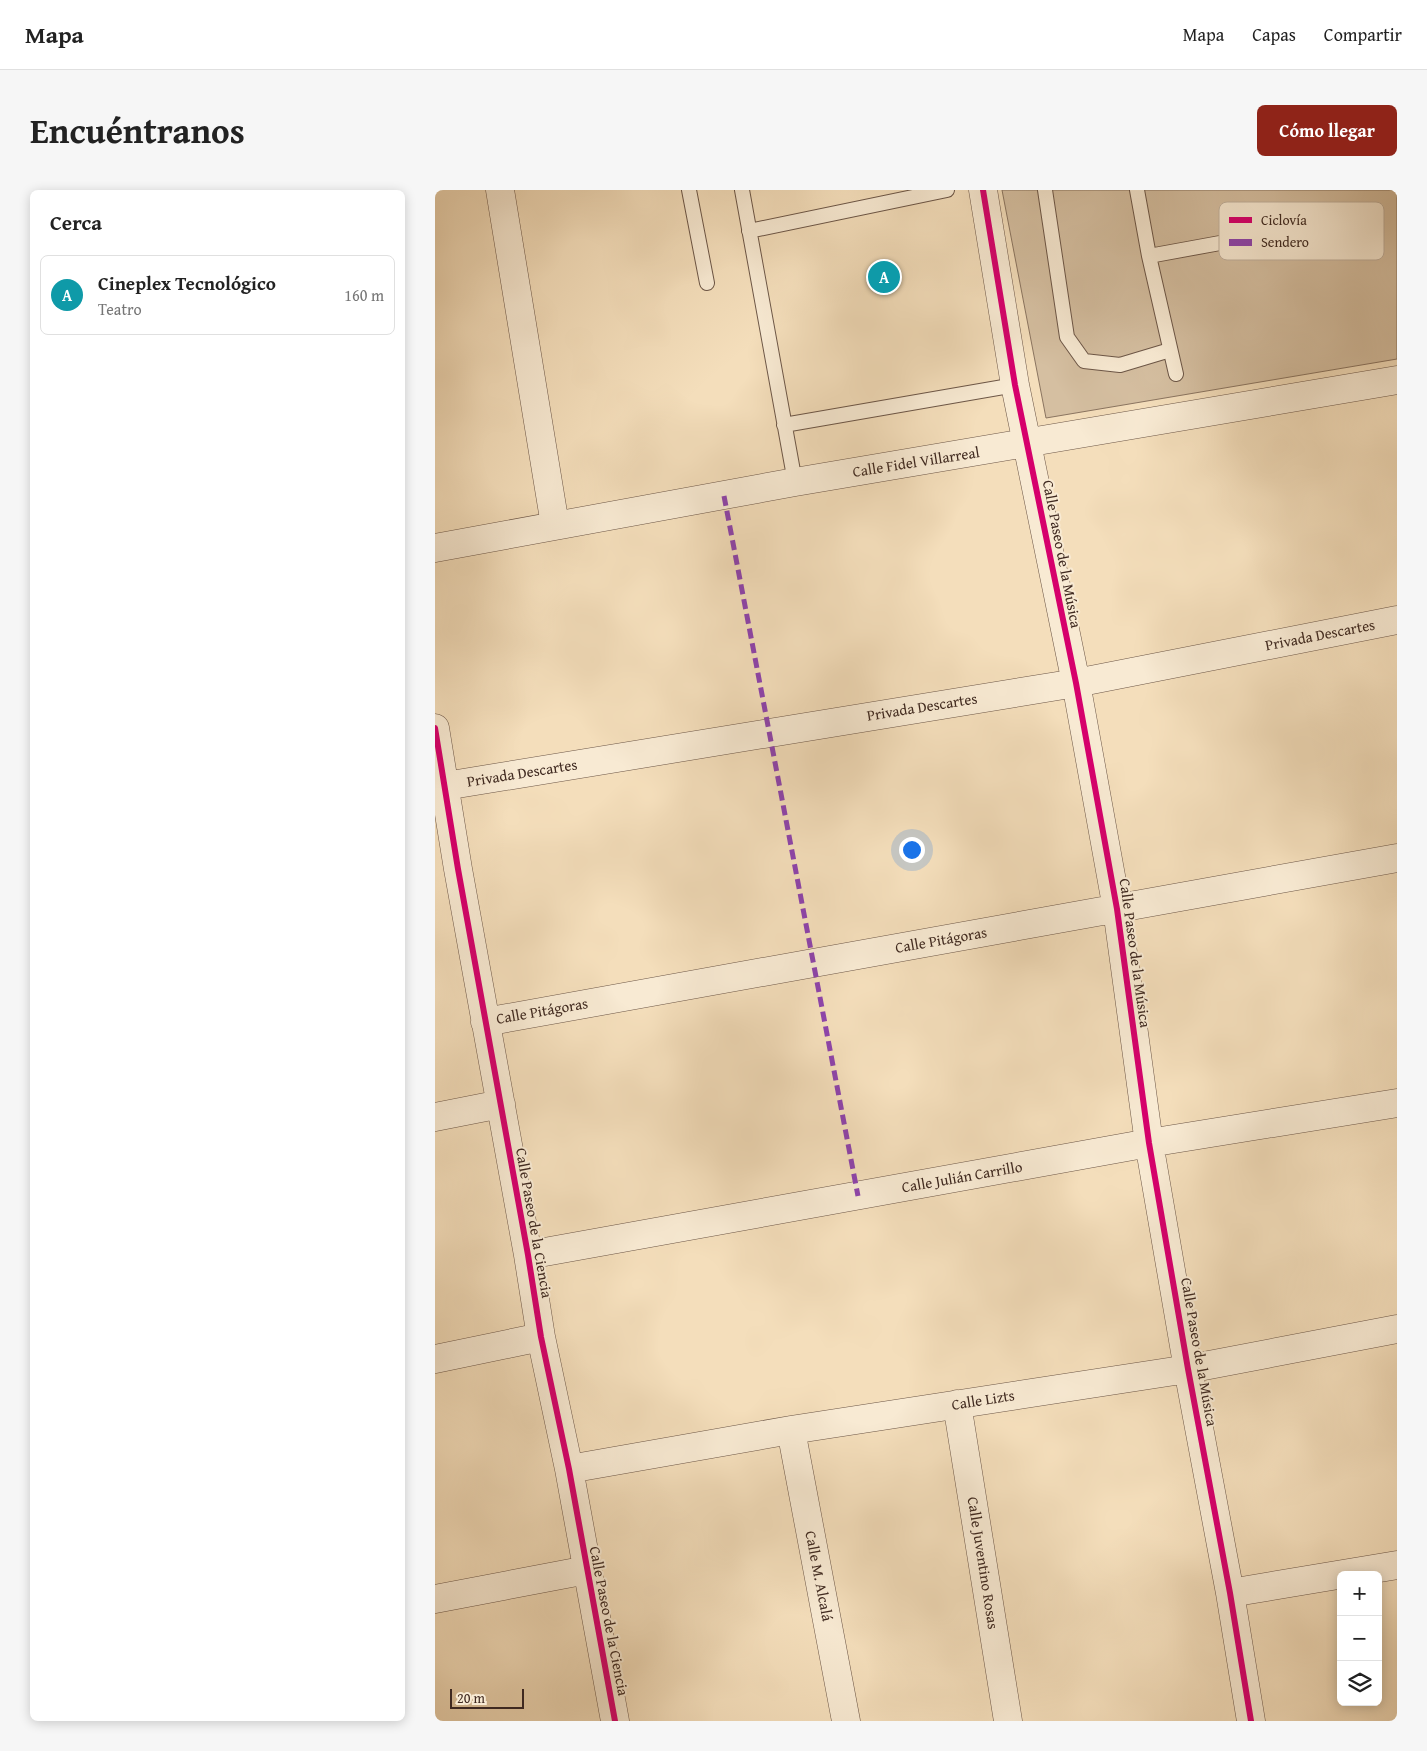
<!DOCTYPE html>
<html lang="es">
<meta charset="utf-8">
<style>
body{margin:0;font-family:"Gentium Book Plus",serif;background:#f6f6f6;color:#222}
.controls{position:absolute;right:15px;bottom:15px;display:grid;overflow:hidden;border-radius:8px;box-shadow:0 2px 12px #0003}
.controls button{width:45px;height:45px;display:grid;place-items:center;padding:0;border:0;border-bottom:1px solid #e0e0e0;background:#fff;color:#222;font:25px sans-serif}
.scale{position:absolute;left:15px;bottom:12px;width:74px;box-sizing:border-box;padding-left:5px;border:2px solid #3f2920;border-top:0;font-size:14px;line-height:18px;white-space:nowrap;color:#3f2920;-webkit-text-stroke:4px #f8ead3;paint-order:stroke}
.you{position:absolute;left:476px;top:659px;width:18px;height:18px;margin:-12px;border:4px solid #fff;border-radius:50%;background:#1a73e8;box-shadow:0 0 0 8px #1a73e833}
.badge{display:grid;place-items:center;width:32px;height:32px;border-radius:50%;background:#8f2418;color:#fff;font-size:16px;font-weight:700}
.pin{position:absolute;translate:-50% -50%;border:2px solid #fff;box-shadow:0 1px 5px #0006}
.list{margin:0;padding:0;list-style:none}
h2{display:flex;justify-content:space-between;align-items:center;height:65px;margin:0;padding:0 20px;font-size:21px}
h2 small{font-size:16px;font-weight:400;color:#767676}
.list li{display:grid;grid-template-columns:32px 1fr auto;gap:15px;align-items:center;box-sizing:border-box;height:80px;margin:0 10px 10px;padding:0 10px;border:1px solid #e0e0e0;border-radius:8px}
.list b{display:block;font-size:19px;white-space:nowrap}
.list p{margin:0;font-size:16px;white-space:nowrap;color:#767676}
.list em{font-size:16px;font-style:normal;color:#767676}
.icon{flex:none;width:28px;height:28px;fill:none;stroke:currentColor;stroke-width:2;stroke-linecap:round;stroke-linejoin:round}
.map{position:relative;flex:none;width:962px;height:1531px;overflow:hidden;border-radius:8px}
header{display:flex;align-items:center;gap:30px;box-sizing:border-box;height:70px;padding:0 25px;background:#fff;border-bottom:1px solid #e0e0e0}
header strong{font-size:24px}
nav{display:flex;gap:28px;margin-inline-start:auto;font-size:18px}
.intro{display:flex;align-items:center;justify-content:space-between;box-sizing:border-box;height:120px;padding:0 30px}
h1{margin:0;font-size:35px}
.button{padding:12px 22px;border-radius:8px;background:#8f2418;color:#fff;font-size:18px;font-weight:700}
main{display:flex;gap:30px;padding:0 30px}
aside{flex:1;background:#fff;border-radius:8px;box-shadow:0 2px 12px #0003}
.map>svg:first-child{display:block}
</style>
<header>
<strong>Mapa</strong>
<nav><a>Mapa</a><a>Capas</a><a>Compartir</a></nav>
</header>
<div class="intro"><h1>Encuéntranos</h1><a class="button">Cómo llegar</a></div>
<main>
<aside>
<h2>Cerca<small></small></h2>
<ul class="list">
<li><span class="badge" style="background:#0f9aa8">A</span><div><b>Cineplex Tecnológico</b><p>Teatro</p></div><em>160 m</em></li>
</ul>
</aside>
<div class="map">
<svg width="962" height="1531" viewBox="0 0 962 1531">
<rect width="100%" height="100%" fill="#f4debb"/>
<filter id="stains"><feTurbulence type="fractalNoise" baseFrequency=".004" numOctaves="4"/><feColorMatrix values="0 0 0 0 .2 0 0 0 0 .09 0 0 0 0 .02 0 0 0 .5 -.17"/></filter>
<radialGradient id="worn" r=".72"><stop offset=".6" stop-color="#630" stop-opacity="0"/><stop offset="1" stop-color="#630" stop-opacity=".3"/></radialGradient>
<path fill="#d5bfa1" stroke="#8a7460" d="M567,0h395v169l-351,59z"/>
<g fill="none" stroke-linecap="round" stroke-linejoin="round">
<g stroke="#6c5647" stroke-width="16">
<path id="lane" d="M254,0l18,93
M307,0l53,292
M610,0l22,147 17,24 36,4 50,-15
M702,0l12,66 27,118
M314,41l198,-41
M714,66l82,-15
M349,235l231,-40"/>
</g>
<g stroke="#6c5647" stroke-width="29">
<path id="street" d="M65,0l55,335
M548,0l32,195 61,298 41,226 32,234 39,226 42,224 21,128
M0,358l360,-66 602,-102
M0,538l23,141 70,386 13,82 28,132 46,252
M10,596l631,-103 321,-63
M50,832l912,-164
M0,927l66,-13
M93,1065l621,-112 248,-40
M0,1169l106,-22
M522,1214l51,317
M356,1240l55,291
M134,1279l222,-39 397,-61 209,-40
M795,1403l167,-28
M0,1409l152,-29"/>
</g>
<use href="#lane" stroke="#f8ead3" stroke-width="14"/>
<use href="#street" stroke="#f8ead3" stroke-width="28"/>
<path stroke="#8e44ad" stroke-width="5" stroke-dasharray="10 5" stroke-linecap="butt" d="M289,306l134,700"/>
<g stroke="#f8ead3" stroke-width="9">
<path id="cycleway" d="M548,0l32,195 61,298 41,226 32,234 39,226 42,224 21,128
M0,538l23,141 70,386 13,82 28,132 46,252"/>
</g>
<use href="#cycleway" stroke="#d6006c" stroke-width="6"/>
</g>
<g text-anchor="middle" stroke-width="4" stroke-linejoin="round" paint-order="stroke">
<g font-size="15" fill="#3f2920" stroke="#f8ead3">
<text transform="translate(481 272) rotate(-9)" y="5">Calle Fidel Villarreal</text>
<text transform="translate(627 364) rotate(79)" y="5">Calle Paseo de la Música</text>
<text transform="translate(885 445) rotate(-11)" y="5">Privada Descartes</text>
<text transform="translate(487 517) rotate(-9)" y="5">Privada Descartes</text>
<text transform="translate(87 583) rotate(-9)" y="5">Privada Descartes</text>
<text transform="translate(506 750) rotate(-10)" y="5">Calle Pitágoras</text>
<text transform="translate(700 763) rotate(82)" y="5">Calle Paseo de la Música</text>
<text transform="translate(107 821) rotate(-10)" y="5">Calle Pitágoras</text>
<text transform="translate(527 987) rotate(-10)" y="5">Calle Julián Carrillo</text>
<text transform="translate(99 1033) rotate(80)" y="5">Calle Paseo de la Ciencia</text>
<text transform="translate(764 1162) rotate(80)" y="5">Calle Paseo de la Música</text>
<text transform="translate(548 1210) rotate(-9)" y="5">Calle Lizts</text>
<text transform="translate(548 1373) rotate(81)" y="5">Calle Juventino Rosas</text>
<text transform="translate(384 1386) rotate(79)" y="5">Calle M. Alcalá</text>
<text transform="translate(174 1431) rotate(79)" y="5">Calle Paseo de la Ciencia</text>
</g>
</g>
<rect x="784" y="12" width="165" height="58" rx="8" fill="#f8ead3" stroke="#c0b09d" stroke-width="1"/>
<rect x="794" y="27" width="23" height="6" fill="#d6006c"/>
<rect x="794" y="49" width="23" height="7" fill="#8e44ad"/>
<g font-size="14" fill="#3f2920">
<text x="826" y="35">Ciclovía</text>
<text x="826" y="57">Sendero</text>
</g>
<rect width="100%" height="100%" filter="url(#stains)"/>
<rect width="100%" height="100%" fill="url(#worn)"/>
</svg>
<div class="controls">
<button>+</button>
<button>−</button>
<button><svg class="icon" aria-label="layers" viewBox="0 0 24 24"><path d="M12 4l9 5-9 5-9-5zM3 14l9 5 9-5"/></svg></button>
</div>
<div class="scale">20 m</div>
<div class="you"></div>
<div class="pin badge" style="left:449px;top:87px;background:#0f9aa8">A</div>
</div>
</main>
